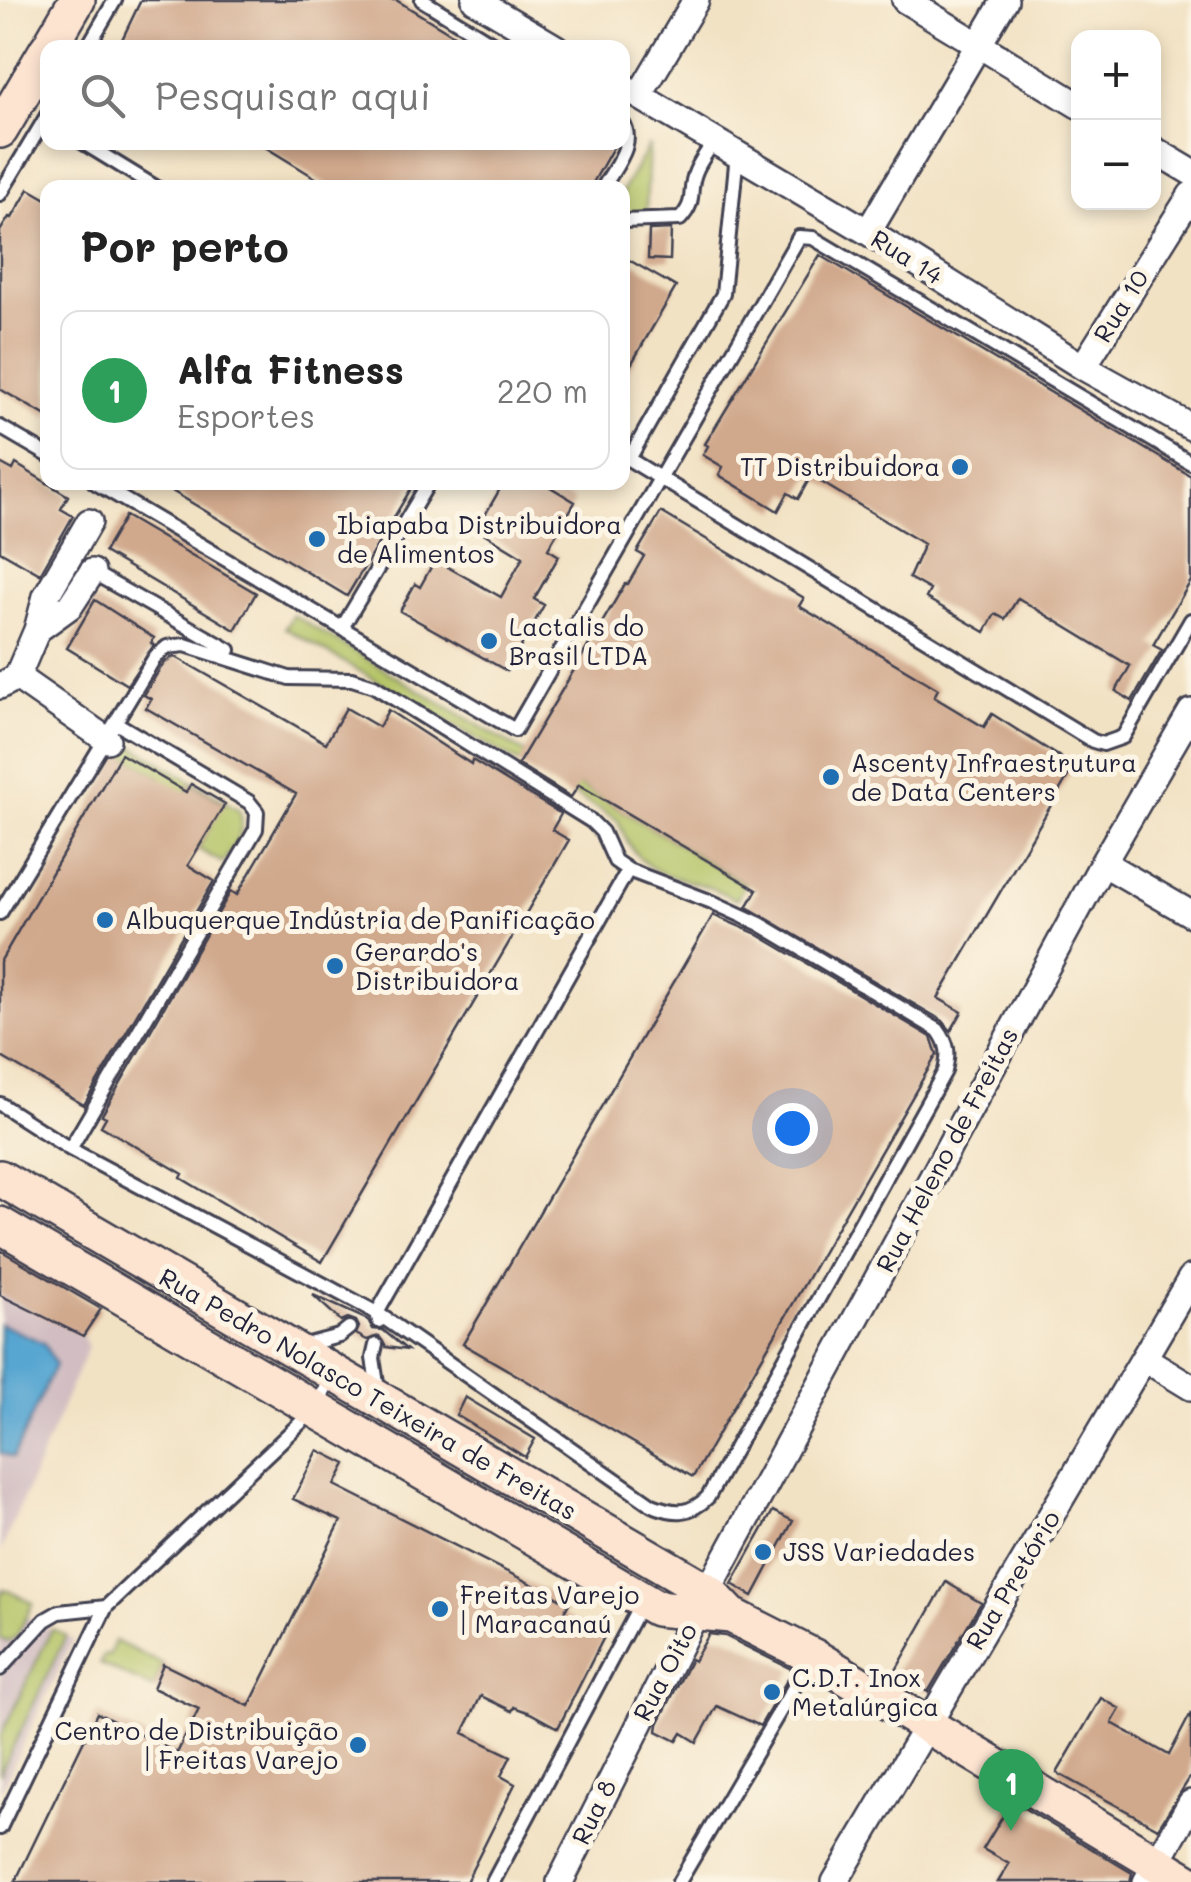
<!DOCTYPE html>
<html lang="pt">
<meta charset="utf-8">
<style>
body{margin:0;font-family:Mali,sans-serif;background:#f6f6f6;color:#222}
.controls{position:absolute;right:30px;top:30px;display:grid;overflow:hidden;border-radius:20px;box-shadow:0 5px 15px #0003}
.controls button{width:90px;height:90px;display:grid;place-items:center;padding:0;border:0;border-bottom:2px solid #e0e0e0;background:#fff;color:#222;font:50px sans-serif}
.you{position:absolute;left:792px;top:1128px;width:35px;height:35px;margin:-25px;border:8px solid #fff;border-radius:50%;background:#1a73e8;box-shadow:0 0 0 15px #1a73e833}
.badge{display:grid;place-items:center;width:65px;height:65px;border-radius:50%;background:#0f766e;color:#fff;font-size:32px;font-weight:700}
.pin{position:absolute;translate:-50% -82px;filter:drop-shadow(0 2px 5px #0008)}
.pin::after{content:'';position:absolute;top:52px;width:35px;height:30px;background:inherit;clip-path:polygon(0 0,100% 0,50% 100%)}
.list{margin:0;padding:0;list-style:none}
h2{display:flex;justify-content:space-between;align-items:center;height:130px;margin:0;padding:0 40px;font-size:42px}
h2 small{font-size:32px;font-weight:400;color:#767676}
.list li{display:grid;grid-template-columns:65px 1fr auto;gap:30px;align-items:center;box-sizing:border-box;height:160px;margin:0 20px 20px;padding:0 20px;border:2px solid #e0e0e0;border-radius:20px}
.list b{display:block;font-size:38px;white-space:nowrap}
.list p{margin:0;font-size:32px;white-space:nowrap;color:#767676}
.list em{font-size:32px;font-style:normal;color:#767676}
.icon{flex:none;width:55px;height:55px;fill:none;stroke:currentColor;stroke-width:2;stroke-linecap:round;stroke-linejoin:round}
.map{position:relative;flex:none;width:1191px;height:1882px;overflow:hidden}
.search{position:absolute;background:#fff;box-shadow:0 5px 15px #0003;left:40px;top:40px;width:590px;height:110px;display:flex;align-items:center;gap:25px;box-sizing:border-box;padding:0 35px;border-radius:20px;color:#767676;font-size:38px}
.panel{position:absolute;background:#fff;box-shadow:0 5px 15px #0003;left:40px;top:180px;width:590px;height:310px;border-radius:20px}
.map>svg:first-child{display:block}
</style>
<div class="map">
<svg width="1191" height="1882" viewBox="0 0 1191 1882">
<rect width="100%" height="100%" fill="#fcf5e5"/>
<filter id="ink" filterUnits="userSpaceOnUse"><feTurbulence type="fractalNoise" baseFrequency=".01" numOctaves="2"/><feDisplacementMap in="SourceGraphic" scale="20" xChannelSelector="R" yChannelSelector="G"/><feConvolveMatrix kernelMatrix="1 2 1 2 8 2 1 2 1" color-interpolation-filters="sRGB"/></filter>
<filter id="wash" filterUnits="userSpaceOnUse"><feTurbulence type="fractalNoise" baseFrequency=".0048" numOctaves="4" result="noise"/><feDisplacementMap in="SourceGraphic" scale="40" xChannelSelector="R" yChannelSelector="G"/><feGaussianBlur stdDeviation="2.25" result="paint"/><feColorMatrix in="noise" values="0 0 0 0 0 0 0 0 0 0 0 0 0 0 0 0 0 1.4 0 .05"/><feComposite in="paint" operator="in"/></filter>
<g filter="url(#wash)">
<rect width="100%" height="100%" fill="#f2e2c4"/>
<path fill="#d2bec2" d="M0,1295l83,41 5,11 -88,206z
M0,1587l33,16 -7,14 47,23 -73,152z"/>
<path fill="#b5c467" stroke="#6c7351" stroke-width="2.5" d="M649,145l-3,69 -23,-1v-23z
M293,615l452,269 -9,16c-54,-32 -93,-9 -118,-80l-333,-192z
M128,743l111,67c9,19 -6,36 -16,53l-25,-14 26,-46 -33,-19 -29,50 -1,-56 -40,-24z
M4,1589l29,14 -16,33 -9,6 -8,-4v-40z
M52,1629l14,7 -66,138v-37z
M115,1641l48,23 -10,24 -53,-24 4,-9 5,1z"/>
<path fill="#56a6d1" stroke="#3c6486" stroke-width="2.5" d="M0,1324l44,19 11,22 -42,93 -13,-5z"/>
<g id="blocks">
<path fill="#d0a88c" d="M141,0h255l79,48h-357z
M257,142h359l-26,46h-258z
M29,189l19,11v217l-48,-28v-158l9,-14 3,1z
M671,229l-1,31 -22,-1 1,-29z
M820,255l371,221v105l-38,64 9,5 -30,51 -16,-10 14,-25 -112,-68 -13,21 -10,-5 -10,18 -59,-34 4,-8 -21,-12 15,-34 -113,-68 -13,23 -10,-6 -10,18 -59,-36 4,-8 -20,-12 5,-9 -3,-2z
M622,256l54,31 -54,93z
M0,463l13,7 3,-6 52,32 -7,13 12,7 -33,58 -40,-23z
M157,482h258l-68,114z
M504,482h38l33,20 -27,47 11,7 -25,43 10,6 -37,66 -107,-60 15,-27 5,3 15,-27 66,37 22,-40 -46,-28z
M661,512l143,86 -5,8 139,83 -4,8 50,30 8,-13 82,52 -136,232 24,14 -11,19 -8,-10 -196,-114 10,-17 -178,-105 -8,12 -53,-33 107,-180h3l16,-28 -7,-4z
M125,516l131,77 -21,37 -131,-78z
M95,600l59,38 -3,5 3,2 -27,40 -60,-37z
M174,656l152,87 20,-35 33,19 9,-17 83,54 1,-4 89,54 -9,16 17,10 -247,422 -141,-84 2,-4 -82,-48 5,-9 -4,-2 129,-224 6,4 59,-101 -150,-86 5,-9 -7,-4 19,-31z
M121,754l65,38 5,-8 34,20 -37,61 26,16 -130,224 -84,-49v-94z
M713,915l42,18 176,104 6,17 -244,423 -230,-133z
M0,1250l101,59 -18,27 -83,-41z
M313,1295l55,25 5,9 10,1 24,20 -21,-3 -7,-11 -12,4 -11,-6 3,-7 -3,-6 -8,-3 -7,3z
M465,1397l70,42 -10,18 -69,-42z
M318,1450l28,14 -11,21 234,118 -6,12 41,22 -46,91 -28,-15 -16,-6 -2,4 -31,-15 -18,37 48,23 -10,20 14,8 -49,98h-451l82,-169 80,40 22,-44 -46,-21 10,-24 86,42 92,-185 -48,-22z
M773,1511l20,10 -40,75 -21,-12z
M946,1582l35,21 -53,89 -33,-20z
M709,1634l16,2 68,34 -33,56 -43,-20 -20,36 -15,-9 -5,8 -20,-10 1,-7 33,-65 3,2z
M1101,1698l19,11 -8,14 57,32 22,-42v63l-33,52 -101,-55z
M1012,1801l120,72 -2,9h-132l11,-18 -26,-15z"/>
</g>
</g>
<g filter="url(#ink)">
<use href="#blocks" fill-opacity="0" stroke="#413f50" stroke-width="2.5"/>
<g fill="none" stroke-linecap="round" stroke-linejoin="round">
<g stroke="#413f50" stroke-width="18">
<path id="service" d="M422,0l78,48
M87,48l28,-48
M82,142l75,46
M603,188c11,-21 34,-44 19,-66
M0,194l48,-80
M622,221l58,-2c18,-19 7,-28 16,-48 4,-10 12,-20 18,-30
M0,427l48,28
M622,455l471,286 10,3 20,-7 68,-117
M629,459l94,-165 14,-140
M94,482l421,248 284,-493 14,1 378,225
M92,572l137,78
M342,628l87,-146
M0,913l155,-256 12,-10 18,-2 104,33 63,1 22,7 217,135 11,11 13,29 13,9 84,32 48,22 178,106c11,15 11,23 7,41l-237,426c-18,18 -33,17 -56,8l-275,-192 -307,-164 -70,-45
M70,1149l186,-320 1,-17 -8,-10 -133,-79
M379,1321l-2,-8 251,-443
M305,1345l34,-9 10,-8
M376,1345l-3,13 5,32
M0,1669l45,-49 14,-8 47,-5
M0,1828l106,-221 208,-197 18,-33
M493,1882l149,-280
M679,1882l131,-222"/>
</g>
<g stroke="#413f50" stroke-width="30">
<path id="minor" d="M475,0l81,48
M905,0l173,105
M622,86l246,146 215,135 108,60
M639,96l57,-96
M1154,150l37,22
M868,232l137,-232
M1083,367l108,-172
M37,630l33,-24 22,-34
M17,677l20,-47 9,-34 43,-74
M0,686l17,-9 90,63
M1103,863l88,51
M1145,1359l46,28
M560,1882l136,-269 407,-750 88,-151
M835,1882l356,-604
M1146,1882l45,-79"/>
</g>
<g stroke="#413f50" stroke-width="40">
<path id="secondary" d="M49,48l28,-48
M0,130l48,-81
M0,1178l709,414 22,23 81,41 376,226
M0,1225l656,383 75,7"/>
</g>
<use href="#service" stroke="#fff" stroke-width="12"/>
<use href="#minor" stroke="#fff" stroke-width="25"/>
<use href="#secondary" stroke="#fde4d1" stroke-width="35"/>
</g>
</g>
<g fill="#1f6fb2" stroke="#fcf5e5" stroke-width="4">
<circle cx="960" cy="467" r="10"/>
<circle cx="317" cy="539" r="10"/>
<circle cx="489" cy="641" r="10"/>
<circle cx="831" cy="777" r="10"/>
<circle cx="105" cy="920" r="10"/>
<circle cx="335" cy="966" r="10"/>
<circle cx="763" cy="1552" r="10"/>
<circle cx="440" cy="1609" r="10"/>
<circle cx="772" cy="1692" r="10"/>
<circle cx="358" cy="1745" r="10"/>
</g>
<g text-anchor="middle" stroke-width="10" stroke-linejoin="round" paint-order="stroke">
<g font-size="25" fill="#22223b" stroke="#fcf5e5">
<text transform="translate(907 257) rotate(32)" y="9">Rua 14</text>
<text transform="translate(1121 306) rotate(-58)" y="9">Rua 10</text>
<text transform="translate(947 1150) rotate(-62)" y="9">Rua Heleno de Freitas</text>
<text transform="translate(368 1394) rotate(30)" y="9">Rua Pedro Nolasco Teixeira de Freitas</text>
<text transform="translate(1013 1580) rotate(-59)" y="9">Rua Pretório</text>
<text transform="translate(665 1672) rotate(-62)" y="9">Rua Oito</text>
<text transform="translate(594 1812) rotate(-64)" y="9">Rua 8</text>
</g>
<g font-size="25" fill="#22223b" stroke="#fcf5e5" text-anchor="start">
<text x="940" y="476" text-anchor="end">TT Distribuidora</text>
<text x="337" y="534">Ibiapaba Distribuidora<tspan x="337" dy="29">de Alimentos</tspan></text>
<text x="509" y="636">Lactalis do<tspan x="509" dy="29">Brasil LTDA</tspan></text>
<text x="851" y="772">Ascenty Infraestrutura<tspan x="851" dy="29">de Data Centers</tspan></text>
<text x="125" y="929">Albuquerque Indústria de Panificação</text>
<text x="355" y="961">Gerardo's<tspan x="355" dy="29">Distribuidora</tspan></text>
<text x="783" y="1561">JSS Variedades</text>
<text x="460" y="1604">Freitas Varejo<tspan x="460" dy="29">| Maracanaú</tspan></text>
<text x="792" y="1687">C.D.T. Inox<tspan x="792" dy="29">Metalúrgica</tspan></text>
<text x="338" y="1740" text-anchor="end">Centro de Distribuição<tspan x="338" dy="29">| Freitas Varejo</tspan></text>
</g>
</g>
</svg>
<div class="controls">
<button>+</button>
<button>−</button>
</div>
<div class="you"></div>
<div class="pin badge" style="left:1011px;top:1831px;background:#2e9e5b">1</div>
<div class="search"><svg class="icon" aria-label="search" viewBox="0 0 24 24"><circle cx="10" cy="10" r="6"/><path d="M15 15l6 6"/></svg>Pesquisar aqui</div>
<section class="panel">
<h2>Por perto<small></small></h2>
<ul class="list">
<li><span class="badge" style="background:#2e9e5b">1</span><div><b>Alfa Fitness</b><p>Esportes</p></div><em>220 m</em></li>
</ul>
</section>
</div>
